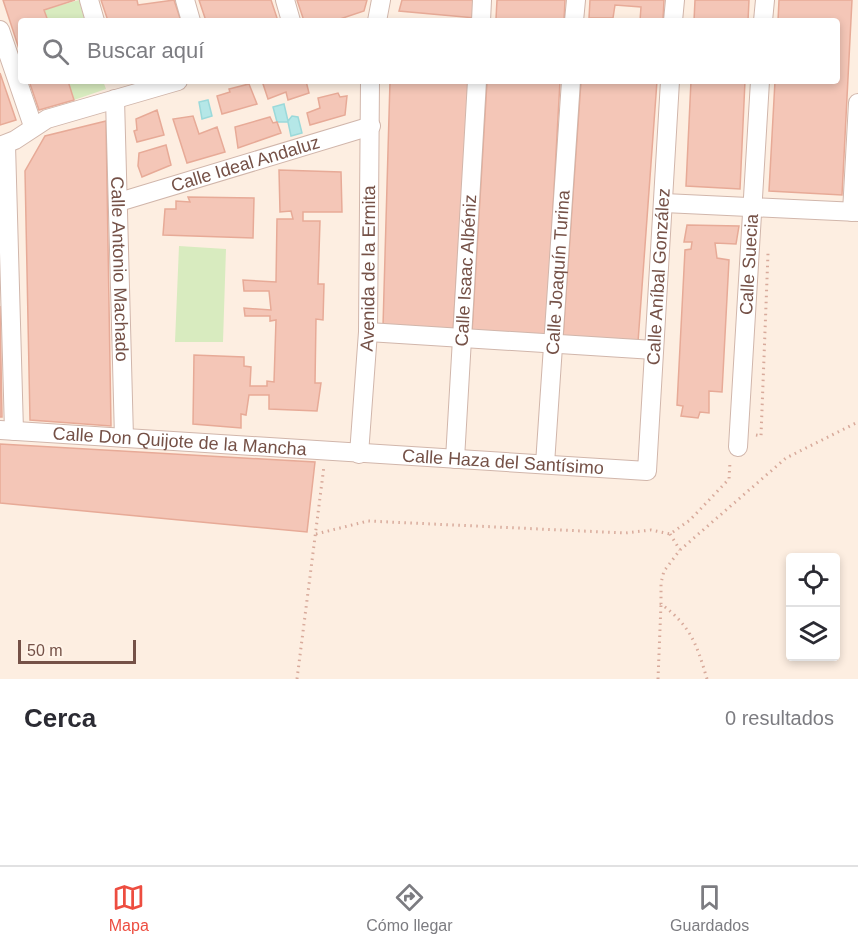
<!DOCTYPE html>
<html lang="es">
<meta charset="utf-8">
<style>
body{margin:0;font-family:Helvetica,sans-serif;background:#f7f7f7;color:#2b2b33}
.controls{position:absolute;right:18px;bottom:18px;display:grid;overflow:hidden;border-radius:6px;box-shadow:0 3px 9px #0003}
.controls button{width:54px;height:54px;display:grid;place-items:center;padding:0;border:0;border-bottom:2px solid #e1e1e2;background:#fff;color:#2b2b33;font:30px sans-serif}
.scale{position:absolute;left:18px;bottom:15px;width:118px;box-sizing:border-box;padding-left:6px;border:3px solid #755147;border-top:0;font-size:16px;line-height:21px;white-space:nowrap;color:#755147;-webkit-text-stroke:4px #fff3e8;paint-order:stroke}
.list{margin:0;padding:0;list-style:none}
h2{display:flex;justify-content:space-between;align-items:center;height:78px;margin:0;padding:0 24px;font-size:26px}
h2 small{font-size:20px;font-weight:400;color:#7c7c81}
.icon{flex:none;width:33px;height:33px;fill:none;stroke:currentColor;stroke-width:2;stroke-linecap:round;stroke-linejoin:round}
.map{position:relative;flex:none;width:858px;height:679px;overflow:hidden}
.search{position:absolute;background:#fff;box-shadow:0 3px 9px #0003;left:18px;right:18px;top:18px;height:66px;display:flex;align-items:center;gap:15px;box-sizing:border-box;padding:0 21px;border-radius:6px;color:#7c7c81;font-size:22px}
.sheet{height:186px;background:#fff}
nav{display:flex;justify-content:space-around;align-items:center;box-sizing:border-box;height:84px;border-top:2px solid #e1e1e2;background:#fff;font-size:16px;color:#7c7c81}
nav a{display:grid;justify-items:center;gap:3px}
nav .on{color:#ed4d40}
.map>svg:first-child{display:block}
</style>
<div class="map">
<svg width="858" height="679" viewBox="0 0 858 679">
<rect width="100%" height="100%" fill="#fdeee1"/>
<path fill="#d8ebbf" d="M79,0l6,21h-37l-4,-11z
M68,81h35l3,8 -32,11z
M179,246l47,3 -3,93h-48z"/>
<path fill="#b5e7e7" stroke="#9bd9da" stroke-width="1.5" d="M208,100l4,16 -10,3 -3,-17z
M284,104l4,17 4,-5 6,1 4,16 -11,3 -3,-14h-11l-4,-15z"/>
<path fill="#f4c6b7" stroke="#e7aa97" stroke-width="1.5" d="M3,0h72l-31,10 4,11h-27v34z
M101,0h36l1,5 36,-5 7,21h-73z
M199,0h72l7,21h-72z
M297,0h70l-3,11 -30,10h-30z
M402,0h75l-2,18 -76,-7z
M497,0h68l-1,21 -68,-2z
M590,0h74l-1,20 -23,1 1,-14 -26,-2 -2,13h-24z
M695,0h54l-1,21h-54z
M779,0h73l-10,195 -73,-4 6,-110h62v-60h-59z
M0,73l16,47 -16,5z
M29,81h39l6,19 -35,10z
M262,81h44l3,12 -21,7 -2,-8 -18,7z
M390,81h79l-16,251 -70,-6z
M487,81h73l-14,255 -74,-4z
M581,81h76l-19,261 -75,-5z
M691,81h54l-5,108 -54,-3z
M249,84l8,20 -35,10 -5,-18 13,-4 -1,-3z
M338,93l2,4 7,-1 -2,19 -35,10 -3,-12 13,-5 -2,-10z
M157,110l7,25 -27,7 -3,-11 3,-1 -1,-11z
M193,116l6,18 18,-7 8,25 -38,11 -14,-44z
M270,117l3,6 4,-1 4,11 -43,15 -3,-21z
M106,121l5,305 -81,-6 -5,-249 20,-35z
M166,145l5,20 -29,12 -4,-11 1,-13z
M279,170l62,2 1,40h-39v9h17l-2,63h6l-1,36 -7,-1 -1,64h6l-4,28 -48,-2v-14h-20l-3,20 -5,-1v14l-48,-4 1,-69 50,2v9l7,1 -1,19h17v-5l7,1 2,-62 -6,1v-5h-25l-1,-8 27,2 -2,-19h-25l-1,-11 33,2 1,-63h16l-2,-8 -11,1z
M188,197l66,1 -1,40 -90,-3 2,-26h11v-8l14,1z
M687,225l52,1 -3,18 -21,-1 2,15 12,2 -7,132 -13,-1v22l-9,-1 -2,6 -17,-2 2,-10 -6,-1 8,-155 6,-1 1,-7h-8z
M0,306l2,111h-2z
M0,444l315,18 -8,70 -307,-29z"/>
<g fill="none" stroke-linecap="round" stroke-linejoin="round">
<g stroke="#d1b6ab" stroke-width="20">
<g id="minor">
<path d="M89,0l6,21"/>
<path d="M185,0l6,21"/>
<path d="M285,0l6,21"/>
<path d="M377,21l4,-21"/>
<path d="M481,21l1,-21"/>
<path d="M574,21l2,-21"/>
<path d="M673,21l2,-21"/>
<path d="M763,21l2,-21"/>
<path d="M0,30l33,96"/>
<path id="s1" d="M115,99l9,339"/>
<path d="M6,145l8,286"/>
<path d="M0,146l15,-6 32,-21 131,-38"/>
<path id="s2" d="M119,202l252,-76"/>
<path d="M664,203l194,9"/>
<path d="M852,212l6,-109"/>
<path d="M368,332l286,18"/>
<path id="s3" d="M0,430l647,41 23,-390"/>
<path id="s4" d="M738,447l22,-366"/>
<path id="s5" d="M359,454l9,-122 2,-251"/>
<path id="s6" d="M455,459l22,-378"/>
<path id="s7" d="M545,464l26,-383"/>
</g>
</g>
<path stroke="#d8aa9b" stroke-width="3" stroke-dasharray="1.5 4.5" stroke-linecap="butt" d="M756,435l5,1 7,-183
M316,534l52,-13 257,12 26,-3 19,4 20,-14 39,-41 1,-17
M670,534l10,16
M297,679l27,-213
M658,679l3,-75
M707,679c-10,-34 -16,-53 -46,-75v-21l3,-12 16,-21 106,-92 72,-36"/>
<use href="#minor" stroke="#fff" stroke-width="18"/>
</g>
<g text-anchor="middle" stroke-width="6" stroke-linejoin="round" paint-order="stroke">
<g font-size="18" fill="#755147" stroke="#fff3e8">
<text dy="6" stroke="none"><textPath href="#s2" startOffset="132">Calle Ideal Andaluz</textPath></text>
<text dy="6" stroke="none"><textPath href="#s4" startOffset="183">Calle Suecia</textPath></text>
<text dy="6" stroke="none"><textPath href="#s1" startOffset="170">Calle Antonio Machado</textPath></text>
<text dy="6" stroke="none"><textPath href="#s5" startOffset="186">Avenida de la Ermita</textPath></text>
<text dy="6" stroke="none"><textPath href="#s6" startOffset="189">Calle Isaac Albéniz</textPath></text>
<text dy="6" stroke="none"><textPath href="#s7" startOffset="192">Calle Joaquín Turina</textPath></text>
<text dy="6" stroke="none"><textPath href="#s3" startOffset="843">Calle Aníbal González</textPath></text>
<text dy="6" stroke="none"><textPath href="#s3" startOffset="180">Calle Don Quijote de la Mancha</textPath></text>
<text dy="6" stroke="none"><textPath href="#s3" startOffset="504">Calle Haza del Santísimo</textPath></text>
</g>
</g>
</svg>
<div class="controls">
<button><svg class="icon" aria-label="locate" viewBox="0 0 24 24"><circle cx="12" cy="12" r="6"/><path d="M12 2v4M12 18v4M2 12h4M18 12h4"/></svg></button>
<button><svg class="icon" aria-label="layers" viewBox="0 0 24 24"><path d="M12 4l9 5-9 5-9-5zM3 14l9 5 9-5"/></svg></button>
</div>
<div class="scale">50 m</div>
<div class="search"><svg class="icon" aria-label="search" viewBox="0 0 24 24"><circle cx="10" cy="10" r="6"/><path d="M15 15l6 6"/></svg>Buscar aquí</div>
</div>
<section class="sheet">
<h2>Cerca<small>0 resultados</small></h2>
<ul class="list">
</ul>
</section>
<nav>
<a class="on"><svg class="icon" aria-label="map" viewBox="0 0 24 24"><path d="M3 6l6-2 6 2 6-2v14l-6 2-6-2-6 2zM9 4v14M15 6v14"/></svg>Mapa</a>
<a><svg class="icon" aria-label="directions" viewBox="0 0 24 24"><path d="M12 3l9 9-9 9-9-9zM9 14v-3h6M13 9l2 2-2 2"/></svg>Cómo llegar</a>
<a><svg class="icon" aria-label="saved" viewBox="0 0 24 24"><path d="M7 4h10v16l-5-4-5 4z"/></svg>Guardados</a>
</nav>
